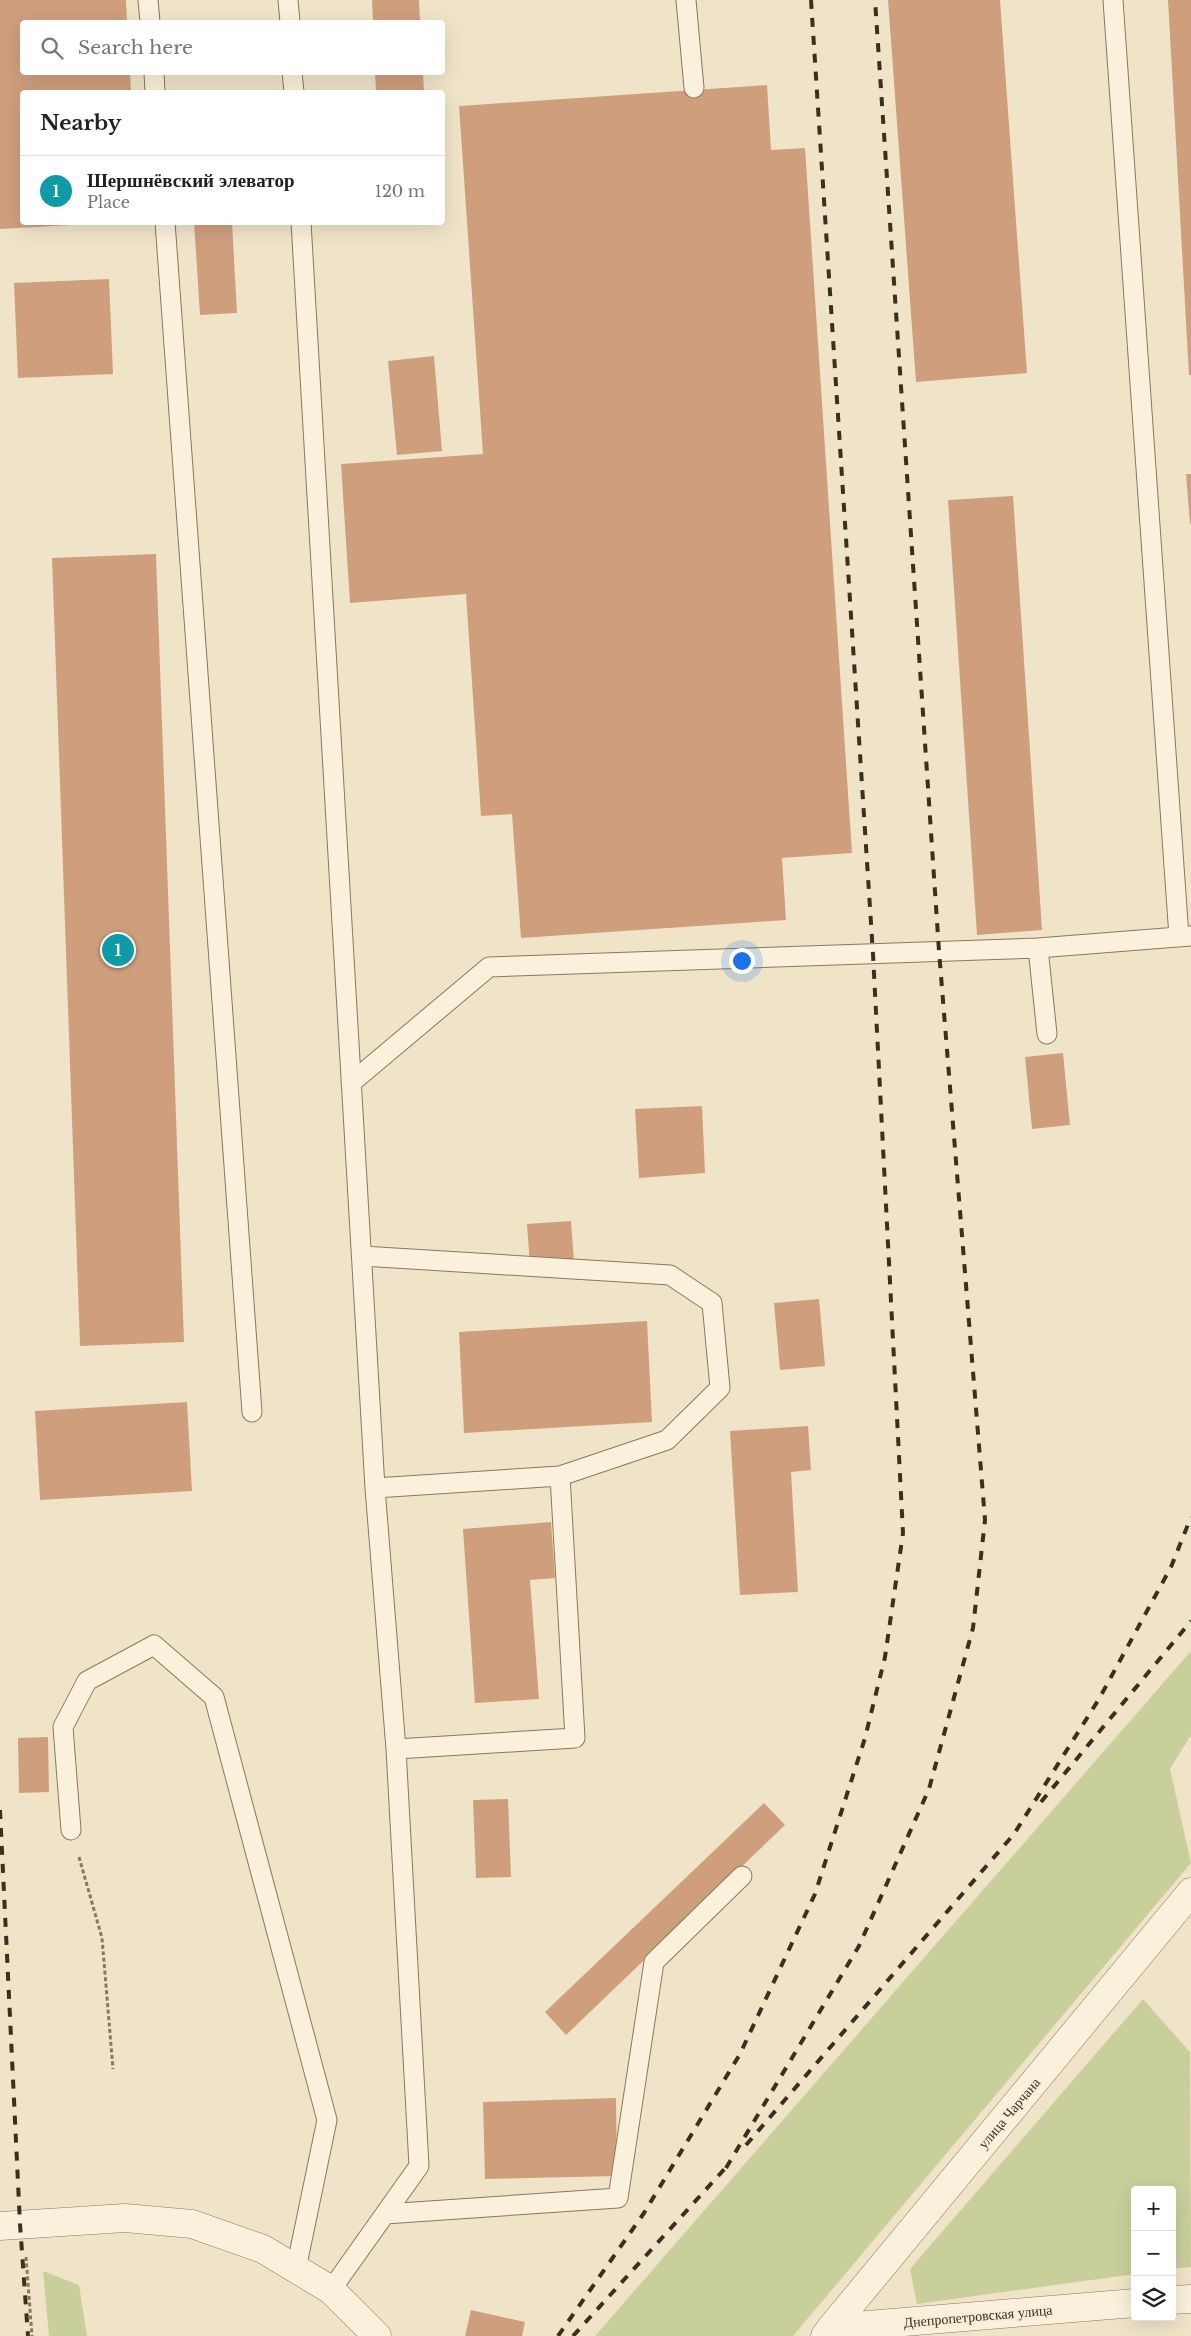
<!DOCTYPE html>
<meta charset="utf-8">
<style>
body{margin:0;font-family:"Libre Baskerville",serif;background:#f2f2f2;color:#202124}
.controls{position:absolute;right:15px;bottom:15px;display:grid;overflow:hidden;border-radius:5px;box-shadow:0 5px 20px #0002}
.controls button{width:45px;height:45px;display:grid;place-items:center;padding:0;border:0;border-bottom:1px solid #e0e0e0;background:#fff;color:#202124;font:25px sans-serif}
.you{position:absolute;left:741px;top:960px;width:18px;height:18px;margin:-12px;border:4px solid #fff;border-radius:50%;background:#1a73e8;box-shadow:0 0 0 8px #1a73e833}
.badge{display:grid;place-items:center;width:32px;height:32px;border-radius:50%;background:#1a73e8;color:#fff;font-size:16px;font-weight:700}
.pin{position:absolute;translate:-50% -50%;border:2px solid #fff;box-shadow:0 1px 5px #0006}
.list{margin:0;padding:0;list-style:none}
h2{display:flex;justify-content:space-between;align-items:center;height:65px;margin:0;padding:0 20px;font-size:21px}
h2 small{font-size:16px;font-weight:400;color:#757577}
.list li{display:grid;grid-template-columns:32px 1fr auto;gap:15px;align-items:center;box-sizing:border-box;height:70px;padding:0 20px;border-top:1px solid #e0e0e0}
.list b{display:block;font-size:19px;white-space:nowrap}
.list p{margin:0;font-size:16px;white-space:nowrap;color:#757577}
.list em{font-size:16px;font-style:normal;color:#757577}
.icon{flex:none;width:28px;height:28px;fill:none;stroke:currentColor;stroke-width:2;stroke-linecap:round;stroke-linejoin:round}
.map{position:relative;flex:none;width:1191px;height:2336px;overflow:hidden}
.search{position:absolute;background:#fff;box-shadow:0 5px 20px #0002;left:20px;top:20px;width:425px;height:55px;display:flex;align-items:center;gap:12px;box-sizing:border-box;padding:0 18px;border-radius:5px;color:#757577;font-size:19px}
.panel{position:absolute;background:#fff;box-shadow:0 5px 20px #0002;left:20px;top:90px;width:425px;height:135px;border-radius:5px}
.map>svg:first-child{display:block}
</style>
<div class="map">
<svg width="1191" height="2336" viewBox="0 0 1191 2336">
<rect width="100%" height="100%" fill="#f0e4c8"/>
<path fill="#c9cf9b" d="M1191,1651v84l-21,34 21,94 -398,473h-198z
M1143,1999l47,53 1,215 -19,2v-79h-37v84l-218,30 -7,-35z
M43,2271l36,14 8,51h-38z"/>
<path fill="#cf9f7d" d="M0,0h126l1,22h-105v50h108l1,20h-109v130l69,2 -91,5z
M372,0h47l1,22h-47z
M888,0h112l27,373 -111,9z
M1168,0h23v375h-2z
M375,72h48l1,20h-48z
M767,85l4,65 34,-2 47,705 -70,5 4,62 -265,18 -9,-124 -31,2 -15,-222 -116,9 -9,-139 142,-10 -24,-348z
M194,222h38l5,91 -37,2z
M109,279l4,95 -95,4 -4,-95z
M434,356l8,95 -45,4 -9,-94z
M1186,474h5v50h-1z
M1013,496l29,434 -65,5 -29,-435z
M156,554l28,788 -104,4 -28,-788z
M1063,1053l7,72 -38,4 -7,-72z
M702,1106l3,67 -66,5 -4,-69z
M571,1221l3,41 -44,3 -3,-41z
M819,1299l6,67 -45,4 -6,-67z
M647,1321l5,101 -188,11 -5,-101z
M187,1402l5,89 -152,9 -5,-89z
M808,1426l3,44 -20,2 7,120 -58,3 -10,-164z
M551,1522l4,56 -25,2 9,119 -64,4 -12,-174z
M48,1737l1,55 -30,1 -1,-55z
M508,1799l3,78 -35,1 -3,-78z
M764,1803l21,22 -219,210 -21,-23z
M616,2098l1,78 -132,3 -2,-77z
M471,2310l54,12 -3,14h-57z"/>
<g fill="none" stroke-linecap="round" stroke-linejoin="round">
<g stroke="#8d765c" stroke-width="21">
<path id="lane" d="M148,0l2,22
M288,0l2,22
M686,0l8,88
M1113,0l66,937
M154,72l1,20
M292,72l2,20
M165,222l87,1190
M301,222l74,1266 21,261 23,417 -88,124
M1038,948l9,86
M351,1083l138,-116 549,-19 153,-12
M362,1256l308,19 42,28 8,85 -53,52 -107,36 -185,12
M396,1749l179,-11 -15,-262
M71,1830l-8,-103 24,-46 67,-36 60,52 113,423 -31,149
M385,2214l233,-16 36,-236 88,-86"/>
</g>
<g stroke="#8d765c" stroke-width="29">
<path id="street" d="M0,2226l125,-8 67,6 71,25 68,41 46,46
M1172,2300l19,-1
M825,2336l6,-8 304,-25
M832,2336l-1,-8 360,-436"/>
</g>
<path stroke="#8d765c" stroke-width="3" stroke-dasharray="4 2.5" stroke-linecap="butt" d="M79,1857l23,81 11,131
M26,2257l6,79"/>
<use href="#lane" stroke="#faf1dc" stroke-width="19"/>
<use href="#street" stroke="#faf1dc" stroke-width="28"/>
<path stroke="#3d2e20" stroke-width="4" stroke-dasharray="9 9" stroke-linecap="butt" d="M1041,1802l150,-181
M0,1810l20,414 8,112
M746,2145l268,-311 85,-135 72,-132 20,-50
M726,2168l133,-222 70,-157 44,-161 12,-108 -46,-569 -64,-951
M558,2336l86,-123 96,-159 75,-160 50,-156 20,-81 18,-124 -30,-579 -62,-954
M573,2336l156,-172"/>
</g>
<g text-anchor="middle" stroke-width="5" stroke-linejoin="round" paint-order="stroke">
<g font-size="14" fill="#3d2e20" stroke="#f7eed8">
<text transform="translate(1009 2113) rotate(-50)" y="5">улица Чарчана</text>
<text transform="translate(978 2316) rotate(-5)" y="5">Днепропетровская улица</text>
</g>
</g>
</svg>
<div class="controls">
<button>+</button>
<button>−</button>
<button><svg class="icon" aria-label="layers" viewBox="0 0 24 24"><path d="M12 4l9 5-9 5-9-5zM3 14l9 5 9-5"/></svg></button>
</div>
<div class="you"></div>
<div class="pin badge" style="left:118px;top:950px;background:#0f9aa8">1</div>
<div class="search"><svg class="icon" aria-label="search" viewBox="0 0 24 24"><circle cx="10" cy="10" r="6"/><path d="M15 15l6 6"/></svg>Search here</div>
<section class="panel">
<h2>Nearby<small></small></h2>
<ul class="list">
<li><span class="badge" style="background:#0f9aa8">1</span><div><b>Шершнёвский элеватор</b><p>Place</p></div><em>120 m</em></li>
</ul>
</section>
</div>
